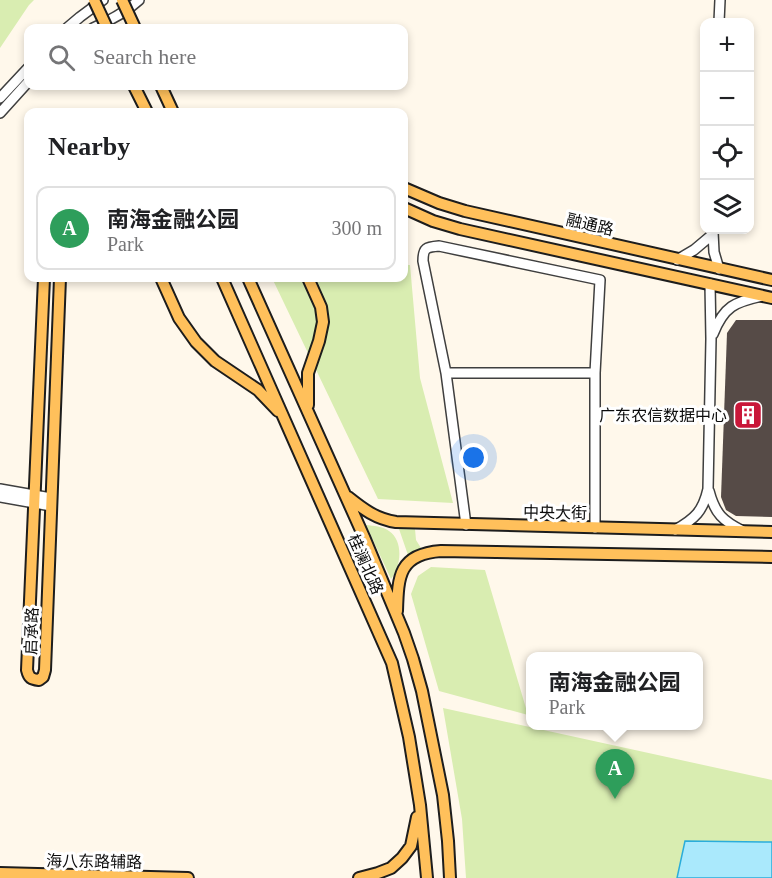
<!DOCTYPE html>
<meta charset="utf-8">
<style>
body{margin:0;font-family:"Times New Roman","Noto Sans SC",serif;background:#f6f6f6;color:#202124}
.controls{position:absolute;right:18px;top:18px;display:grid;overflow:hidden;border-radius:12px;box-shadow:0 3px 9px #0003}
.controls button{width:54px;height:54px;display:grid;place-items:center;padding:0;border:0;border-bottom:2px solid #e0e0e0;background:#fff;color:#202124;font:30px sans-serif}
.you{position:absolute;left:474px;top:458px;width:21px;height:21px;margin:-15px;border:4px solid #fff;border-radius:50%;background:#1a73e8;box-shadow:0 0 0 9px #1a73e833}
.badge{display:grid;place-items:center;width:39px;height:39px;border-radius:50%;background:#d93025;color:#fff;font-size:20px;font-weight:700}
.pin{position:absolute;translate:-50% -50px;filter:drop-shadow(0 2px 3px #0008)}
.pin::after{content:'';position:absolute;top:32px;width:21px;height:18px;background:inherit;clip-path:polygon(0 0,100% 0,50% 100%)}
.popup{position:absolute;left:526px;top:652px;width:177px;height:78px;box-sizing:border-box;display:grid;place-content:center;border-radius:12px;background:#fff;filter:drop-shadow(0 2px 4px #0005);font-size:20px;white-space:nowrap;color:#757577}
.popup b{font-size:22px;color:#202124}
.popup::after{content:'';position:absolute;left:50%;top:100%;margin-left:-12px;border:12px solid transparent;border-top-color:#fff}
.list{margin:0;padding:0;list-style:none}
h2{display:flex;justify-content:space-between;align-items:center;height:78px;margin:0;padding:0 24px;font-size:26px}
h2 small{font-size:20px;font-weight:400;color:#757577}
.list li{display:grid;grid-template-columns:39px 1fr auto;gap:18px;align-items:center;box-sizing:border-box;height:84px;margin:0 12px 12px;padding:0 12px;border:2px solid #e0e0e0;border-radius:12px}
.list b{display:block;font-size:22px;white-space:nowrap}
.list p{margin:0;font-size:20px;white-space:nowrap;color:#757577}
.list em{font-size:20px;font-style:normal;color:#757577}
.icon{flex:none;width:33px;height:33px;fill:none;stroke:currentColor;stroke-width:2;stroke-linecap:round;stroke-linejoin:round}
.map{position:relative;flex:none;width:772px;height:878px;overflow:hidden}
.search{position:absolute;background:#fff;box-shadow:0 3px 9px #0003;left:24px;top:24px;width:384px;height:66px;display:flex;align-items:center;gap:15px;box-sizing:border-box;padding:0 21px;border-radius:12px;color:#757577;font-size:22px}
.panel{position:absolute;background:#fff;box-shadow:0 3px 9px #0003;left:24px;top:108px;width:384px;height:174px;border-radius:12px}
.map>svg:first-child{display:block}
</style>
<div class="map">
<svg width="772" height="878" viewBox="0 0 772 878">
<rect width="100%" height="100%" fill="#fff8eb"/>
<path fill="#d9edb1" d="M0,0h34l-5,5 -29,43z
M404,265h6l10,113 33,125 -75,-4 -106,-221h132z
M366,525c8,1 16,1 23,6 15,10 12,36 2,48z
M399,529h16l1,11 5,8 -13,7z
M431,567l54,3 43,145 -89,-24 -28,-97 7,-18z
M443,708l329,72v98h-306l-4,-59z"/>
<path fill="#aae9fc" stroke="#2aadda" stroke-width="1.5" d="M685,841l87,1v36h-95z"/>
<path fill="#564b47" d="M736,320h36v197l-36,-1 -10,-6 -5,-13 6,-164z"/>
<g fill="none" stroke-linecap="round" stroke-linejoin="round">
<g stroke="#3f3f3f" stroke-width="12">
<path id="minor" d="M719,22l1,-22
M67,28l13,-11 23,-17
M93,28c16,-7 32,-15 46,-28
M0,98l28,-30
M0,113l28,-31
M713,232l1,20 5,17
M677,260l17,-10 19,-16
M713,334c11,-28 22,-32 49,-38
M446,373l-23,-112c0,-13 3,-14 16,-15l161,34 -5,93
M0,489l51,9
M709,491c6,23 14,30 34,40
M0,497l51,9
M466,525l-20,-152h149v155
M675,530c20,-11 28,-19 33,-41l3,-150 -1,-55"/>
</g>
<g stroke="#1d1d1d" stroke-width="14">
<path id="major" d="M134,86l13,26
M161,86l12,26
M404,188l35,15 26,8 307,69
M404,208l29,13 27,8 312,69
M44,278l-17,392c2,8 4,9 12,10l4,-3 2,-7 15,-392
M161,278l18,40 17,24 19,19 43,29 20,21
M222,278l170,385 17,74 11,68 7,73
M248,278l116,259 40,96 9,26 9,32 21,104 5,46 2,37
M308,278l13,29 2,15 -4,19 -11,32v32
M348,497c15,12 28,22 48,25l376,10
M397,611c1,-35 2,-57 44,-60l331,6
M0,873l188,5
M359,878l19,-5 13,-5 11,-10 9,-12 6,-29"/>
</g>
<use href="#minor" stroke="#fff" stroke-width="9"/>
<use href="#major" stroke="#ffc05b" stroke-width="10"/>
<g stroke="#1d1d1d" stroke-width="14" stroke-linecap="butt">
<path id="major-bridge" d="M94,0l13,28
M122,0l13,28"/>
</g>
<use href="#major-bridge" stroke="#ffc05b" stroke-width="10"/>
</g>
<defs>
<g id="building-square" transform="scale(1.5)"><rect x="-9" y="-9" width="18" height="18" rx="4" fill="#c91739" stroke="#fff"/><path d="M-4-6H4V6H1V3H-1V6H-4ZM-2.5-4.3h1.7v1.8h-1.7ZM.8-4.3h1.7v1.8H.8ZM-2.5-1h1.7V.8h-1.7ZM.8-1h1.7V.8H.8Z" fill="#fff"/></g>
</defs>
<g fill-rule="evenodd">
<use href="#building-square" x="748" y="415"/>
</g>
<g text-anchor="middle" stroke-width="6" stroke-linejoin="round" paint-order="stroke">
<g font-size="16" fill="#0c0c0c" stroke="#fff">
<text transform="translate(590 224) rotate(13)" y="6">融通路</text>
<text transform="translate(555 512) rotate(1)" y="6">中央大街</text>
<text transform="translate(366 564) rotate(66)" y="6">桂澜北路</text>
<text transform="translate(31 631) rotate(-88)" y="6">启承路</text>
<text transform="translate(94 861) rotate(1)" y="6">海八东路辅路</text>
</g>
<g font-size="16" fill="#0c0c0c" stroke="#fff" text-anchor="end">
<text x="727" y="421">广东农信数据中心</text>
</g>
</g>
</svg>
<div class="controls">
<button>+</button>
<button>−</button>
<button><svg class="icon" aria-label="locate" viewBox="0 0 24 24"><circle cx="12" cy="12" r="6"/><path d="M12 2v4M12 18v4M2 12h4M18 12h4"/></svg></button>
<button><svg class="icon" aria-label="layers" viewBox="0 0 24 24"><path d="M12 4l9 5-9 5-9-5zM3 14l9 5 9-5"/></svg></button>
</div>
<div class="you"></div>
<div class="pin badge" style="left:615px;top:799px;background:#2e9e5b">A</div>
<div class="popup"><b>南海金融公园</b>Park</div>
<div class="search"><svg class="icon" aria-label="search" viewBox="0 0 24 24"><circle cx="10" cy="10" r="6"/><path d="M15 15l6 6"/></svg>Search here</div>
<section class="panel">
<h2>Nearby<small></small></h2>
<ul class="list">
<li><span class="badge" style="background:#2e9e5b">A</span><div><b>南海金融公园</b><p>Park</p></div><em>300 m</em></li>
</ul>
</section>
</div>
